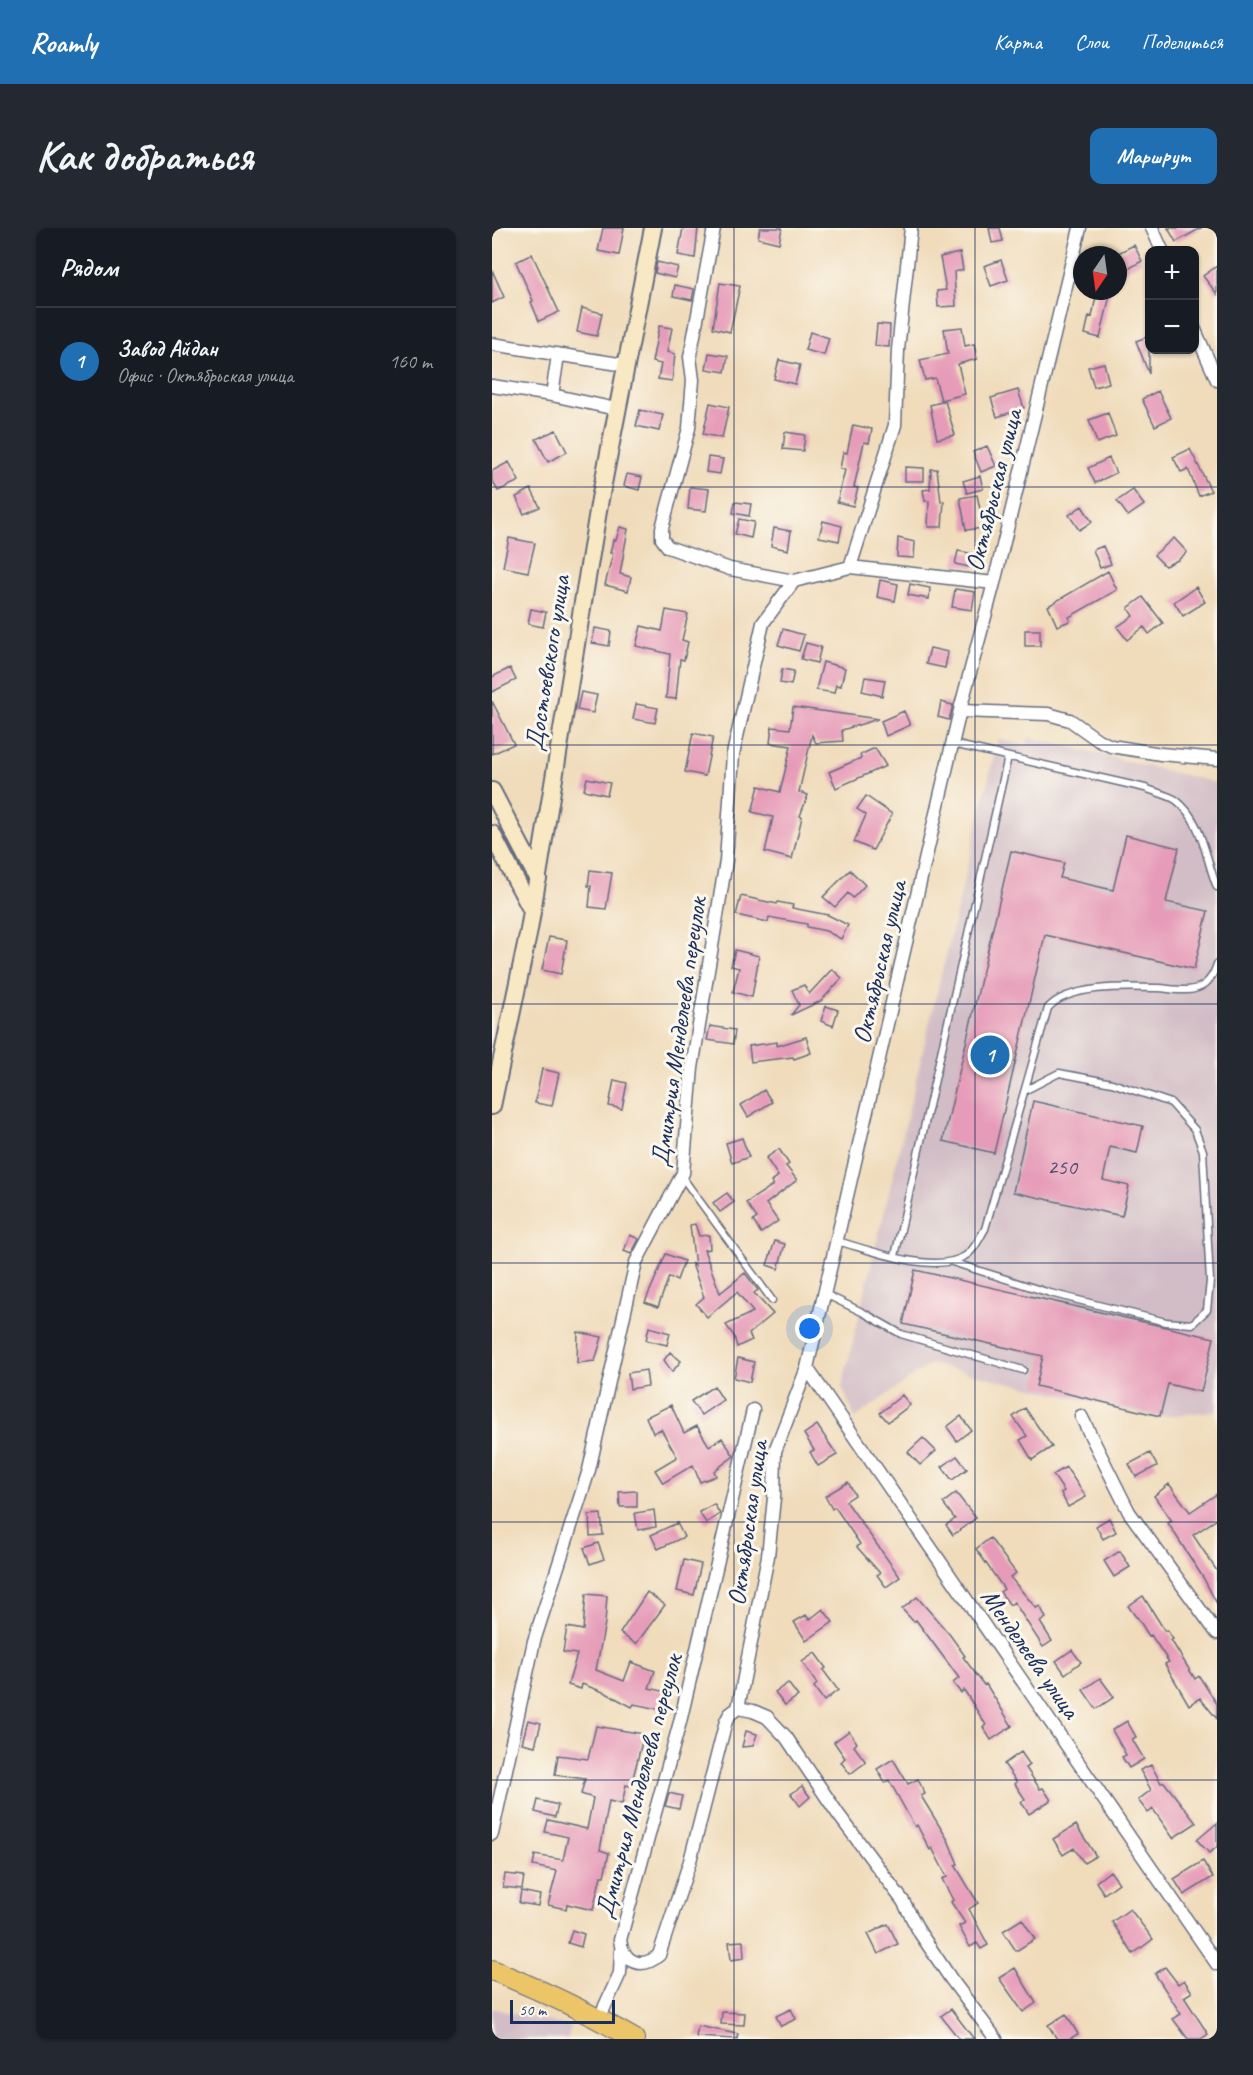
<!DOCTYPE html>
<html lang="ru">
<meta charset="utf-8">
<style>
body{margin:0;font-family:Caveat,sans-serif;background:#242831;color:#f1f3f6}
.controls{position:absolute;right:18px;top:18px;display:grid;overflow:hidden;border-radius:12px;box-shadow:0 2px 4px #0004}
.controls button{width:54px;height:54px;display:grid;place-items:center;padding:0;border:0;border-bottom:2px solid #363941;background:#171b24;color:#f1f3f6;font:30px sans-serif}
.compass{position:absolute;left:581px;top:18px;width:54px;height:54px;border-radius:50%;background:#171b24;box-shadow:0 2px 4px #0004;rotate:193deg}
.scale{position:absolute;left:18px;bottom:15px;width:105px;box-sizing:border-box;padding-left:6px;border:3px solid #1b2f5e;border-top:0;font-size:16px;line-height:21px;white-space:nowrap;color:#1b2f5e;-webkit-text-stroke:4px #fbf7ec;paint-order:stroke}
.you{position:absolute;left:318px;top:1101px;width:21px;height:21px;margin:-15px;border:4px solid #fff;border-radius:50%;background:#1a73e8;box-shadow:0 0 0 9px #1a73e833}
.badge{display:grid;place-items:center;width:39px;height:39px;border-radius:50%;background:#1f6fb2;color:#fff;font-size:20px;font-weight:700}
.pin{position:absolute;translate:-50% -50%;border:3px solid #fff;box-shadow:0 2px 6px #0006}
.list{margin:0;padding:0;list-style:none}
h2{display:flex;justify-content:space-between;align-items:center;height:78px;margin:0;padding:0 24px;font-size:26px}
h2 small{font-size:20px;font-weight:400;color:#9ea1a6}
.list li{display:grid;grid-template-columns:39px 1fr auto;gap:18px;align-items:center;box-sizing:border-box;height:108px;padding:0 24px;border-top:2px solid #363941}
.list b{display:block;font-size:22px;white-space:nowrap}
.list p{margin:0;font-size:20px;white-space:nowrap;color:#9ea1a6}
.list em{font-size:20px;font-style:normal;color:#9ea1a6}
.map{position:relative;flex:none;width:725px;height:1811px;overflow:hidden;border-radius:12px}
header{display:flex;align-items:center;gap:36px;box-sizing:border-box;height:84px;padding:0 30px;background:#1f6fb2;color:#fff}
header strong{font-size:28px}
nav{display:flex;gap:33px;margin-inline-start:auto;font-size:21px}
.intro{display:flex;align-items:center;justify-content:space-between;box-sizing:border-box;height:144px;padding:0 36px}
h1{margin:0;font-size:42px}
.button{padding:15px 27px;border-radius:12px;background:#1f6fb2;color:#fff;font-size:21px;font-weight:700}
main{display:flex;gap:36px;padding:0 36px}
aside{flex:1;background:#171b24;border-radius:12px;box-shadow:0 2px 4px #0004}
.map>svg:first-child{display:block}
</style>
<header>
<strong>Roamly</strong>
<nav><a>Карта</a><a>Слои</a><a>Поделиться</a></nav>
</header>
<div class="intro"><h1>Как добраться</h1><a class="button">Маршрут</a></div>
<main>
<aside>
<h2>Рядом<small></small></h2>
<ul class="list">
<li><span class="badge">1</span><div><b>Завод Айдан</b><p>Офис · Октябрьская улица</p></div><em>160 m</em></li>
</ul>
</aside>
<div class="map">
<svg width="725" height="1811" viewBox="0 0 725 1811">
<rect width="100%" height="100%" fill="#fbf7ec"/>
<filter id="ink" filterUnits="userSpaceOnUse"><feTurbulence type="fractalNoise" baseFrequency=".0167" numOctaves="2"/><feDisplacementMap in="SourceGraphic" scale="12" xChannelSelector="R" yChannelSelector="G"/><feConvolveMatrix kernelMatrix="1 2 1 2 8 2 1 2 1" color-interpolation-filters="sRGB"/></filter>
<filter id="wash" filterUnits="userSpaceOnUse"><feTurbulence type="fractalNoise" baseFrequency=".008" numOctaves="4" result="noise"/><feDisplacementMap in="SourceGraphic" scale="24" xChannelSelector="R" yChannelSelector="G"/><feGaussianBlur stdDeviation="1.35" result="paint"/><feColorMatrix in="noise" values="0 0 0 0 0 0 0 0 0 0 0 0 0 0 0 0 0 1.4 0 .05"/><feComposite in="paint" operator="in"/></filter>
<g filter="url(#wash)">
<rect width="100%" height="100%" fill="#f0dcbb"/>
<path fill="#d2bdc6" d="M537,509l188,46v628l-61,6 -226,-53 -75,54 -13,-31 156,-648 28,6z
M0,1780l79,19 -3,12h-76z"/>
<g id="blocks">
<path fill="#e69bb8" d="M111,0h21l-5,27 -21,-4z
M191,0h15l-3,30 -17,-3z
M268,0h22l-3,15 -21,-5z
M497,0h11l3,13 -11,2z
M676,0h33l-25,14z
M642,17l8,16 -17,10 -9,-17z
M468,25l3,17 -9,2 2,34 -18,1 -1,-16 9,-1 -6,-33z
M40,26l27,58 -20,9 -8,-19 2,-1 -17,-39z
M509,32l7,20 -17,6 -7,-20z
M165,34l21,5 -3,11 -20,-5z
M725,38v28l-14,-18z
M0,42l12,27 -12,6z
M228,55l20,3 -10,46 -17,-4z
M183,57l19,4 -2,11 -19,-4z
M605,63h14l-11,47 -15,-4 4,-18 3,1z
M90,80l20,5 -5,23 -20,-4z
M385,96l13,1 -1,22 -14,-1z
M167,98l13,2 -5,24 8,2 -3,27 -14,-2 3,-15 -9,-2z
M470,99l3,19 9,-2 3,15 -19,5 7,30 -24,6 -6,-22 -10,2 -5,-20 28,-6 -4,-25z
M318,104l19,6 -5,17 -19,-5z
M657,108v38l-13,-33z
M217,125l19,3 -3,16 -19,-3z
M287,132l21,5 -5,19 -21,-5z
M612,135l5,20 -15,4 -6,-20z
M526,162l6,18 -27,9 -6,-19z
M666,163l13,27 -16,8 -13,-27z
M453,173l10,34 -18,4 -7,-34z
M218,175l19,4 -7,31 -19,-4z
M148,182l23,5 -4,16 -23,-5z
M616,185l8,23 -19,7 -8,-23z
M361,197l19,4 -3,14 -5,-1 -10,45 4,1 -5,18 -16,-4 8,-32 -5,-1 3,-17 4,1z
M64,202l11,22 -19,10 -12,-23z
M293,204l20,3 -2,16 -20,-2z
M495,218l9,20 -15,6 -8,-20z
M698,221l21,42 -12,5 -11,-27 -7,3 -8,-15z
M216,229l15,2 -3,15 -14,-2z
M617,230l7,15 -21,10 -7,-15z
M17,234l10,19 -21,10 -6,-11v-9z
M413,239l19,1v13h-19z
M439,241h6l4,33 3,-1 -2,26h-14l1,-26h-4l-2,-11 7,-1z
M135,246l15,3 -3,13 -15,-4z
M488,248l3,13 -16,4 -4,-12z
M198,259l19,2 -3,22 -18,-2z
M39,261l9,18 -16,7 -8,-17z
M641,262l11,15 -16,11 -11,-15z
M485,267l7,33 -18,2 -6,-32z
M243,274l16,2 -2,12 -16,-3z
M590,278l10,16 -13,8 -10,-15z
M247,291l15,3 -3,16 -16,-4z
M331,293l19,5 -3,15 -20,-4z
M128,299l8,2 -8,45 11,3 -3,14 -23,-6 8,-32h-3l3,-13h3z
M282,300l17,3 -3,19 -17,-4z
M17,310l26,5 -7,29 -25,-5z
M406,310l17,4 -1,16 -17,-1z
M682,310l13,14 -9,8 -13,6 -11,-11z
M611,318l8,18 -11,4 -7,-18z
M466,323l18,3 -2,14 -19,-4z
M616,343l9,19 -48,27 1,4 -13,5 -9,-20z
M388,352l18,4 -3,17 -18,-4z
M418,356l20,4 -1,11 -21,-4z
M704,359l9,15 -22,14 -9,-14z
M463,361l20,3 -3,18 -20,-3z
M651,369l20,26 -14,11 -5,-7 -17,13 -10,-13 16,-11 -5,-8z
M39,381l15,3 -3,15 -15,-3z
M174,382l22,4 -6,26 6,2 -4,18 -4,-1 -4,40 -10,-1 4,-44 -34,-8 5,-20 21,5z
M103,400l16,3 -2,15 -17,-3z
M291,401l21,6 -5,16 -21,-6z
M533,402h15v16h-15z
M314,415l15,4 -4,16 -16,-4z
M438,420l18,4 -3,16 -19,-4z
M331,434l22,6 -4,18 -5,-1 -2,8 -18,-3z
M18,440l6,12 -24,12v-15z
M290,441l12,2 -3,14 -11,-2z
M373,449l20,3 -3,16 -20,-5z
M89,464l16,3 -4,18 -16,-3z
M0,473l22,43 -22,10z
M449,474l12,3 -4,15 -11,-3z
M144,476l22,4 -3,15 -22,-4z
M301,479l85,12 -36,11 1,11 -27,2 -4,-8 -13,57 9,3 -8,21 2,1 -10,42 -27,-7 8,-35 -21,-5 7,-26 21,6 11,-46 -21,-3 2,-16 18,2z
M412,483l6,14 -24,11 -5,-15z
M201,505l20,4 -8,39 -20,-4z
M383,520l11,18 -50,22 -7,-16 32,-14 -1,-3z
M95,550l23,5 -3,12 -23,-5z
M374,568l26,18 -19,36 -19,-8 12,-27 -9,-6z
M634,607l53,13 -13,54 42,9 -14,58 -149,-34 -51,218 -51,-12 68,-290 53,12 -4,15 53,12z
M98,642l22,3 -6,36 -17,-2 2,-21h-3z
M358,642l15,15 -12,13 -5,-5 -13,14 -12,-10z
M249,668l36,8 1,-2 15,3 -1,3 36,7 20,10 -7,14 -15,-8 -19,-4v-3l-38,-7 -1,5 -32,-7z
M57,709l18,3 -6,34 -19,-4z
M243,722l24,6 -7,41 -19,-5 6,-24 -8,-2z
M340,741l10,9 -21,23 -30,14 8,-10 -7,-15 12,-5 5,9z
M334,778l12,4 -5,16 -12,-5z
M218,798l25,4 -2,14 -26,-4z
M314,809l5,16 -17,6 -1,-2 -42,5 -2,-16 28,-4v4z
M50,841l17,4 -7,33 -17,-3z
M122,852l13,3 -5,26 -13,-3z
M272,862l8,12 -24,15 -7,-12z
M541,873l110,25 -6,27 -27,-6 -7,33 26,6 -7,30 -109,-24z
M250,910l7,19 -17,6 -6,-20z
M287,921l10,15 -3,2 11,14 -31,24 12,17 -17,12 -8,-12 4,-3 -11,-15 27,-18 -2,-3 7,-6 -12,-18z
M235,965l7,9 -14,10 -7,-9z
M203,996l4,12 10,-1 1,14 -6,1 16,43 25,-20 13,17 -4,3 19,21 -24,20 3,6 -15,7 -3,-11 -8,-11 27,-13 -16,-20 -30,25 -11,-13 8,-7 -12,-33 3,2 -5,-41z
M138,1007l9,4 -8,15 -7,-3z
M283,1013l10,3 -7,25 -11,-4z
M174,1026l18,7 -7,19 -8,-3 -11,30 -13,-5z
M423,1042l299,68 -13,54 -33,-8 -8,32 -124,-30 7,-30 -140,-32z
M157,1099l21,6 -3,12 -21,-5z
M86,1104l24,5 -7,24 -18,2z
M178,1124l11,9 -9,11 -8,-12z
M246,1130l16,4 -4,20 -16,-4z
M154,1142l2,16 -18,3 -2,-16z
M222,1158l9,14 -22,15 -10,-14z
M410,1167l8,10 -22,17 -8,-9z
M179,1177l13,28 13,-7 12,20 13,-8 12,18 -20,15 2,5 -16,6 -7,-17 -30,18 -8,-13 22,-13 -16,-28 -8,4 -7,-16z
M533,1180l27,39 -20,13 -12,-20 7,-4 -14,-19z
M469,1188l10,14 -14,11 -10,-14z
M325,1197l20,30 -19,11 -8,-14 4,-2 -10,-16z
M431,1210l13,13 -16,14 -12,-13z
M658,1225l7,13 -21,11 -7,-13z
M465,1228l10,13 -15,11 -10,-13z
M574,1239l20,30 -18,10 -7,-14 3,-2 -11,-16z
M356,1254l7,13 -9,6 54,76 -14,10 -9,-12 3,-2 -23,-26 3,-3 -25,-37 -3,2 -7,-13z
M677,1256l21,28 27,-18v25l-24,16 24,36v33l-13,-25 -36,-56 4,-2 -18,-25z
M145,1263v16h-17l-1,-15z
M464,1265l20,25 -23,17 -7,-10 9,-6 -12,-16z
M222,1276l6,10 -14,9 -7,-11z
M162,1282l2,17 -18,3 -3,-17z
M109,1286l2,21 -13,1 -1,-21z
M617,1290l7,14 -13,7 -7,-13z
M185,1295l7,14 -26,12 -7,-14z
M498,1310l26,35 -6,4 26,31 4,-2 6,12 -6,4 12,19 -9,6 -29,-45 -4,3 -10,-13 4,-3 -28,-40z
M106,1315l6,16 -14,5 -6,-16z
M628,1323l10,16 -16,10 -10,-16z
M192,1332l17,4 -7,31 -17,-4z
M155,1364l18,13 -29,39 -16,-11z
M94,1366l21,2 -2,27 -9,47 28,11 7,-19 24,9 -6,17 18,4 -4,18 -29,-6 -2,3 -26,-14 -24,-9 -1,5 -13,-4 9,-31 -14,-2 4,-25 16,3z
M651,1368l22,35 2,-1 6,9 -2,1 24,39 4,-3 18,28v15l-17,-21 -11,7 -24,-41 4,-2 -18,-27 -2,1 -12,-19h-1l-8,-11z
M425,1369l33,38 15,21 -2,1 21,28 2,-1 26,42 -21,14 -8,-13 3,-2 -22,-35 -3,3 -8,-10 6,-5 -43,-58 -2,2 -12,-13z
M331,1381l10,13 -27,19 -12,-19 12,-7 3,5z
M580,1422l9,12 -16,12 -9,-13z
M323,1425l11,15 -3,2 15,20 -14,11 -10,-14 3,-3 -15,-22z
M608,1450l14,19 -18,12 -13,-19z
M296,1455l10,13 -13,9 -10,-13z
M36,1492l13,3 -6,23 -13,-3z
M635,1493l9,16 -4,2 12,20 -15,9 -7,-11 4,-2 -14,-25z
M104,1498l48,8 -13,52 -5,-1 -4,19 -13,-3 -9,49 9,3 -5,23h-3l-8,34 -26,-6 -1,5 -18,-4 9,-34 -24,-5 2,-11 28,5 5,-23 -23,-5 3,-12 39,9 6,-31 -12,-4 4,-15 -30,-4 3,-20 30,4z
M254,1503l11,3 -4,12 -11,1z
M357,1503l8,12 -3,3 12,16 -16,12 -9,-12 4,-4 -11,-16z
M529,1524l9,13 -4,3 14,21 3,-1 8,12 -22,14 -8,-12 4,-3 -10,-15 2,-2 -13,-18z
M401,1531l15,25 10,-5 7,15 -4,2 27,44 10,24 -3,1 23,38 -9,6 19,36 -7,4 -4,-6 -7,4 -11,-21 6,-3 -14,-21 2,-2 -11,-21 5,-2 -15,-29 -2,2 -13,-25 -2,2 -26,-47 -4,3 -8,-14z
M659,1537l10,18 3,-1 32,41 -23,15 -20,-29 -5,4 -10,-13 13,-10 -11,-20z
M310,1558l8,11 -10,9 -9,-12z
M177,1565l13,3 -3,13 -14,-3z
M46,1572l20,5 -3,12 -20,-5z
M725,1595v24l-8,6 -12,-13z
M584,1597l20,31 -12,7 -10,-15 -11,7 -10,-16z
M711,1633l10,16 -29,18 -10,-16z
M618,1643l9,12 -15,11 -8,-12z
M13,1646l19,2 -2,13 -19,-2z
M29,1663l19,4 -2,11 -19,-3z
M638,1681l23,30 -20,15 -21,-32z
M530,1691l13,20 -19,12 -13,-20z
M396,1696l10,20 -20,10 -10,-20z
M80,1702l12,4 -3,13 -13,-4z
M251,1713l1,17 -13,2 -2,-18z
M673,1739l13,17 6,-4 8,12 -8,5 24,37 -7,5h-13l-15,-20 8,-5 -26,-40z
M523,1740l21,35 -13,9 -24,-34z
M299,1781l5,10 -15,7 -5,-10z
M459,1781l23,30h-15l-18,-23z
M230,1784l23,1 -1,12 -23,-1z
M574,1786l12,20 -9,5h-12l-9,-14z
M206,1798l40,8 -1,5 -41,-2z"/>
</g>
</g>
<g filter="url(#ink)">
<use href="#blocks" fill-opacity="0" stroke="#666c7f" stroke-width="1.5"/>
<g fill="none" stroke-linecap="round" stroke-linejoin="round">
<g stroke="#666c7f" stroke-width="9">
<path id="lane" d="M461,516l192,44c10,4 23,7 31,12 27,21 29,58 41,87
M190,949l90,123
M345,1013c34,9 96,34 128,15 9,-5 15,-19 20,-27l63,-221c21,-24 81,-21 111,-20 15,1 33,6 46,-4 6,-5 10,-13 12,-20
M403,1028l113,-499
M460,1034l98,31 116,29 26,2 15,-14 3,-29 -7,-130 -8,-21 -24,-27 -59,-20 -53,-10 -33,17
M333,1066l39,19 37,21 122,36"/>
</g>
<g stroke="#666c7f" stroke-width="15">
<path id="street" d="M222,0l-24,129 3,23 -4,48 -27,100v11l6,8 62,22 64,12 56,-14 144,16
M660,0l10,22
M702,100l23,52
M0,116l133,21
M0,158l60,9 64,14
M60,167l6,-40
M358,339l45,-142 3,-75 13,-122
M468,483l88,3 22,6 28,20 13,6 50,8 56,5
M315,1140l410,596
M261,1182l-73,312 -60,218c3,23 22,30 39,15l31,-94 36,-140 4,-7 8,-6 15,3 14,6 19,20 52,77 65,87 17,32 31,46 45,60
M589,1188l48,96 88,121
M246,1480l30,-152 6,-58 1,-47 32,-83 154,-662 33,-123 86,-355
M0,1606l42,-193 55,-171 47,-208 47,-89 9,-105 34,-207 7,-107 30,-131 31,-42
M107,1791l21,-46 1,-23"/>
</g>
<g stroke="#666c7f" stroke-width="20">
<path id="secondary" d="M0,563l46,88
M0,606l40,77
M0,878l37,-176 71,-431 53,-271"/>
</g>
<g stroke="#666c7f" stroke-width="22">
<path id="primary" d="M0,1742c49,20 96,42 142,69"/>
</g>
<use href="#lane" stroke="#fff" stroke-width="6"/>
<use href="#street" stroke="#fff" stroke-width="12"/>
<use href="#secondary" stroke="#f8e8c3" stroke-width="16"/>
<use href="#primary" stroke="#edc569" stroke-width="20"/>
</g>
</g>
<path fill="none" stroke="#1b2f5e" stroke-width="1.5" stroke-opacity="0.55" d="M242,0v1811M483,0v1811M0,259h725M0,517h725M0,776h725M0,1035h725M0,1294h725M0,1552h725"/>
<g text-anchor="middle" stroke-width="6" stroke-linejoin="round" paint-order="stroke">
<g font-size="22" fill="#4e4a74">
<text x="570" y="946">250</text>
</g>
<g font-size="26" fill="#1b2f5e" stroke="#fbf7ec">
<text transform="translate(501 262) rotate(-76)" y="9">Октябрьская улица</text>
<text transform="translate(55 435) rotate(-81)" y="9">Достоевского улица</text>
<text transform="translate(387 734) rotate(-77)" y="9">Октябрьская улица</text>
<text transform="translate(186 804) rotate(-82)" y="9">Дмитрия Менделеева переулок</text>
<text transform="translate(255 1295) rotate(-82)" y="9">Октябрьская улица</text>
<text transform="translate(539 1425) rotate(55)" y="9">Менделеева улица</text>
<text transform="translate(146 1558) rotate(-75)" y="9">Дмитрия Менделеева переулок</text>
</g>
</g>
</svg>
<div class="controls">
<button>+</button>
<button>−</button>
</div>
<svg class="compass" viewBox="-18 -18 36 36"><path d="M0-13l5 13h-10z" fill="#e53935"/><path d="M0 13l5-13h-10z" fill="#9ea1a6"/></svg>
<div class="scale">50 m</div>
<div class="you"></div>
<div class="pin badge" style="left:498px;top:827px">1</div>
</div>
</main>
